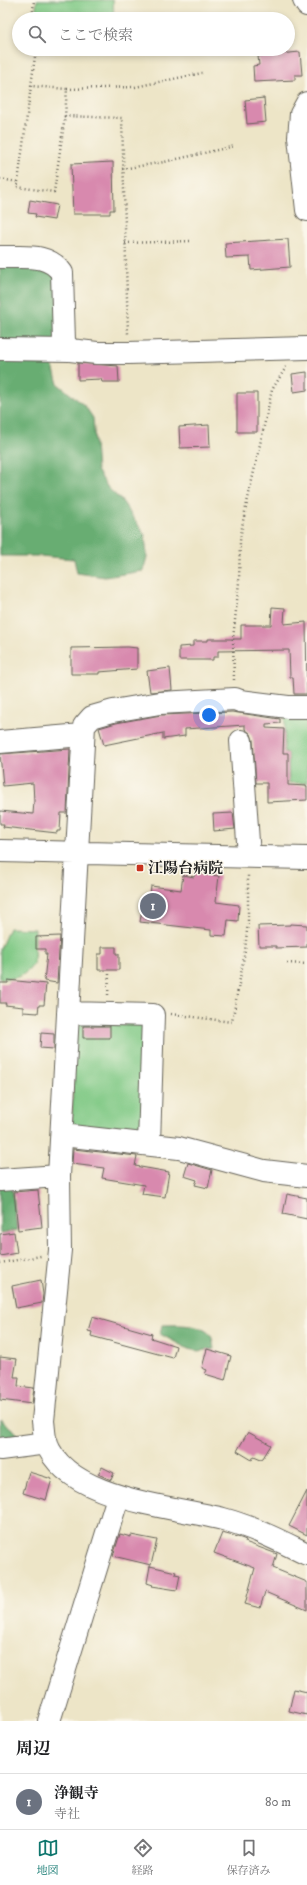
<!DOCTYPE html>
<html lang="ja">
<meta charset="utf-8">
<style>
body{margin:0;font-family:"IM FELL DW Pica","Noto Serif JP",serif;background:#f2f2f2;color:#202124}
.you{position:absolute;left:209px;top:715px;width:14px;height:14px;margin:-10px;border:3px solid #fff;border-radius:50%;background:#1a73e8;box-shadow:0 0 0 6px #1a73e833}
.badge{display:grid;place-items:center;width:26px;height:26px;border-radius:50%;background:#0f766e;color:#fff;font-size:13px;font-weight:700}
.pin{position:absolute;translate:-50% -50%;border:2px solid #fff;box-shadow:0 1px 4px #0006}
.list{margin:0;padding:0;list-style:none}
h2{display:flex;justify-content:space-between;align-items:center;height:52px;margin:0;padding:0 16px;font-size:17px}
h2 small{font-size:13px;font-weight:400;color:#757577}
.list li{display:grid;grid-template-columns:26px 1fr auto;gap:12px;align-items:center;box-sizing:border-box;height:56px;padding:0 16px;border-top:1px solid #e0e0e0}
.list b{display:block;font-size:15px;white-space:nowrap}
.list p{margin:0;font-size:13px;white-space:nowrap;color:#757577}
.list em{font-size:13px;font-style:normal;color:#757577}
.icon{flex:none;width:22px;height:22px;fill:none;stroke:currentColor;stroke-width:2;stroke-linecap:round;stroke-linejoin:round}
.map{position:relative;flex:none;width:307px;height:1721px;overflow:hidden}
.search{position:absolute;background:#fff;box-shadow:0 2px 6px #0003;left:12px;right:12px;top:12px;height:44px;display:flex;align-items:center;gap:10px;box-sizing:border-box;padding:0 14px;border-radius:22px;color:#757577;font-size:15px}
.sheet{height:108px;background:#fff}
nav{display:flex;justify-content:space-around;align-items:center;box-sizing:border-box;height:56px;border-top:1px solid #e0e0e0;background:#fff;font-size:11px;color:#757577}
nav a{display:grid;justify-items:center;gap:2px}
nav .on{color:#0f766e}
.map>svg:first-child{display:block}
</style>
<div class="map">
<svg width="307" height="1721" viewBox="0 0 307 1721">
<rect width="100%" height="100%" fill="#fbf7ec"/>
<filter id="ink" filterUnits="userSpaceOnUse"><feTurbulence type="fractalNoise" baseFrequency=".025" numOctaves="2"/><feDisplacementMap in="SourceGraphic" scale="8" xChannelSelector="R" yChannelSelector="G"/><feConvolveMatrix kernelMatrix="1 2 1 2 8 2 1 2 1" color-interpolation-filters="sRGB"/></filter>
<filter id="wash" filterUnits="userSpaceOnUse"><feTurbulence type="fractalNoise" baseFrequency=".012" numOctaves="4" result="noise"/><feDisplacementMap in="SourceGraphic" scale="16" xChannelSelector="R" yChannelSelector="G"/><feGaussianBlur stdDeviation="0.9" result="paint"/><feColorMatrix in="noise" values="0 0 0 0 0 0 0 0 0 0 0 0 0 0 0 0 0 1.4 0 .05"/><feComposite in="paint" operator="in"/></filter>
<g filter="url(#wash)">
<rect width="100%" height="100%" fill="#ede5c7"/>
<path fill="#80c985" stroke="#4e7250" d="M37,0h76l1,19h-47l-32,-3z
M285,711h22v72h-18l-1,-30 -4,-1z
M9,928l26,1 -1,35c-12,14 -16,14 -34,15v-30z
M74,1017l72,2 -1,120 -73,-7z"/>
<path fill="#68ad72" stroke="#426447" d="M0,262l56,10 3,70 -59,3z
M0,356h50l8,28 27,22 8,12 4,52 11,18 14,13 23,34 2,22 -4,14 -38,6 -28,-4 -3,-14 -34,-3h-40z
M12,1185l5,45 -17,3v-46z
M162,1325c13,0 41,-2 49,11 2,3 2,9 3,13l-17,2 -9,-2 -28,-15z
M0,1419l17,14 3,10 -20,2z"/>
<g id="blocks">
<path fill="#d889ae" d="M300,52l2,23h-7v5l-41,2 -1,-16 6,-1 -1,-9z
M264,98l2,24 -19,2 -2,-24z
M113,162l1,48h-4v4h-37l-2,-50z
M30,200l27,5 -3,15 -19,-3 1,-3 -8,-1z
M288,239l2,28 -39,3 -1,-13 -24,1 -1,-15z
M78,363l40,3 1,16h-17l-1,-3 -23,1z
M307,372v18l-13,2 -2,-18z
M237,393h20v39h-20z
M209,425l1,22 -30,1 -1,-21z
M272,607l13,1 -1,16 22,-2 1,72h-13l-1,-17h-3l-1,-27 -71,1v6h-5v3h-34v-13l14,-1v-5h15v-2h33v-14h30z
M128,647l9,1v21l-38,3v2h-28v-26z
M170,668l2,22 -22,2 -3,-21z
M232,712l48,7v4l-14,1v4l18,1 -1,24h5v32l19,1v14l-40,2v-19h-11l-3,-43 -2,-6 -6,-5v-4l-60,4v7l-22,3v-6l-59,12 -5,-17 17,-5 45,-8z
M70,749l-3,64h-6l-1,18h-3v2l-54,-6 1,-3h-4v-13l33,3 1,-13 -1,-18 -30,3 -3,-32z
M233,813l2,16 -21,2 -1,-17z
M195,873l24,3 -3,26 23,3 -1,16 -10,-1 -2,16 -15,-1v-5l-71,-8 4,-26h6l1,-10 30,4 2,-15 11,2z
M290,924l17,1v22l-31,1v-2h-17l-1,-20 32,-1z
M60,936l-3,47 -13,-2 3,-27h-2v-5h-9v-12z
M102,947h14v7h3v16h-21v-16h4z
M8,980l38,4 -2,21h-5l-1,8 -15,-1v-5l-18,-2 1,-2h-6v-20h8z
M83,1026h27v12h-27z
M41,1033l13,1v15l-14,-1z
M73,1149l64,7 -2,10 34,6 -4,25 -23,-3 2,-9 -42,-7 2,-10 -32,-4z
M188,1163l24,7 -4,18 -13,-3 2,-5 -13,-4z
M38,1190l4,37 -24,3 -4,-38z
M287,1194l20,4v21l-24,-5z
M14,1232l3,21 -17,3v-22z
M41,1280l2,14 -1,9 -26,5 -4,-22z
M92,1317l60,17 -1,4 25,8 -3,12 -82,-22 1,-4 -4,-1z
M207,1349l24,7 -6,24 -20,-6 2,-4 -5,-2z
M0,1357l17,2 -3,18h5l-1,9 16,2 -2,16 -32,-4z
M248,1432l23,13 -8,13 -2,1 -7,-3 -2,4 -15,-9z
M102,1467l12,6 -3,7 -13,-6z
M29,1472l23,7 -6,21 -23,-7z
M307,1491v44l-18,-9z
M222,1533l19,5 5,2 -1,2 32,12 -4,14 34,14v28l-42,-18 -5,16 -15,-4 10,-36 -41,-15z
M120,1534l11,3v-2l26,5 -6,25 -38,-9z
M150,1566l26,6 -1,2 5,1 -3,15 -25,-4 1,-1 -6,-2z
M294,1689l13,3v23l-18,-4z"/>
</g>
</g>
<g filter="url(#ink)">
<use href="#blocks" fill-opacity="0" stroke="#656258" stroke-width="1"/>
<g fill="none" stroke-linecap="round" stroke-linejoin="round">
<g stroke="#656258" stroke-width="24">
<path id="minor" d="M304,0l3,5
M307,103l-6,11 -2,23 8,73
M0,257c23,1 48,-5 62,16l2,69 6,8 27,3h31l179,-5
M0,349l70,1
M307,707h-19l-48,-6 -5,-2 -75,4 -47,8 -21,6 -8,9 -25,450 1,74 -17,171c1,7 1,15 3,21 20,58 127,64 177,77 30,8 57,22 84,35
M241,741l8,115
M0,742l82,-7
M0,851l307,7
M68,1013l85,2 -4,129
M62,1135l117,13 85,23 43,5
M0,1180l59,-4
M0,1449l47,-6
M49,1721l69,-224"/>
</g>
<path stroke="#656258" stroke-width="2.5" stroke-dasharray="1 3" stroke-linecap="butt" d="M32,19l2,-19
M36,49l-5,37 36,3 -2,27 57,2 6,217
M67,89l68,-2 67,-14
M122,169l42,-7 71,-16
M0,179l18,3 -1,5 37,5 11,-76
M18,182l13,-96
M125,243l66,-2
M234,680l-1,-41 6,-57 1,-41 3,-20 29,-131 14,-23
M287,963l20,1
M108,995l1,-21
M171,1014l61,8 13,-71 3,-31v-46
M0,1263l41,-7"/>
<use href="#minor" stroke="#fff" stroke-width="22"/>
</g>
</g>
<rect fill="#c8321e" stroke="#fbf7ec" stroke-width="1.5" x="136" y="864" width="8" height="8" rx="2"/>
<g text-anchor="middle" stroke-width="3" stroke-linejoin="round" paint-order="stroke">
<g font-size="15" font-weight="bold" fill="#1c1c1c" stroke="#fbf7ec" text-anchor="start">
<text x="148" y="873">江陽台病院</text>
</g>
</g>
</svg>
<div class="you"></div>
<div class="pin badge" style="left:153px;top:906px;background:#6b7280">1</div>
<div class="search"><svg class="icon" aria-label="search" viewBox="0 0 24 24"><circle cx="10" cy="10" r="6"/><path d="M15 15l6 6"/></svg>ここで検索</div>
</div>
<section class="sheet">
<h2>周辺<small></small></h2>
<ul class="list">
<li><span class="badge" style="background:#6b7280">1</span><div><b>浄観寺</b><p>寺社</p></div><em>80 m</em></li>
</ul>
</section>
<nav>
<a class="on"><svg class="icon" aria-label="map" viewBox="0 0 24 24"><path d="M3 6l6-2 6 2 6-2v14l-6 2-6-2-6 2zM9 4v14M15 6v14"/></svg>地図</a>
<a><svg class="icon" aria-label="directions" viewBox="0 0 24 24"><path d="M12 3l9 9-9 9-9-9zM9 14v-3h6M13 9l2 2-2 2"/></svg>経路</a>
<a><svg class="icon" aria-label="saved" viewBox="0 0 24 24"><path d="M7 4h10v16l-5-4-5 4z"/></svg>保存済み</a>
</nav>
